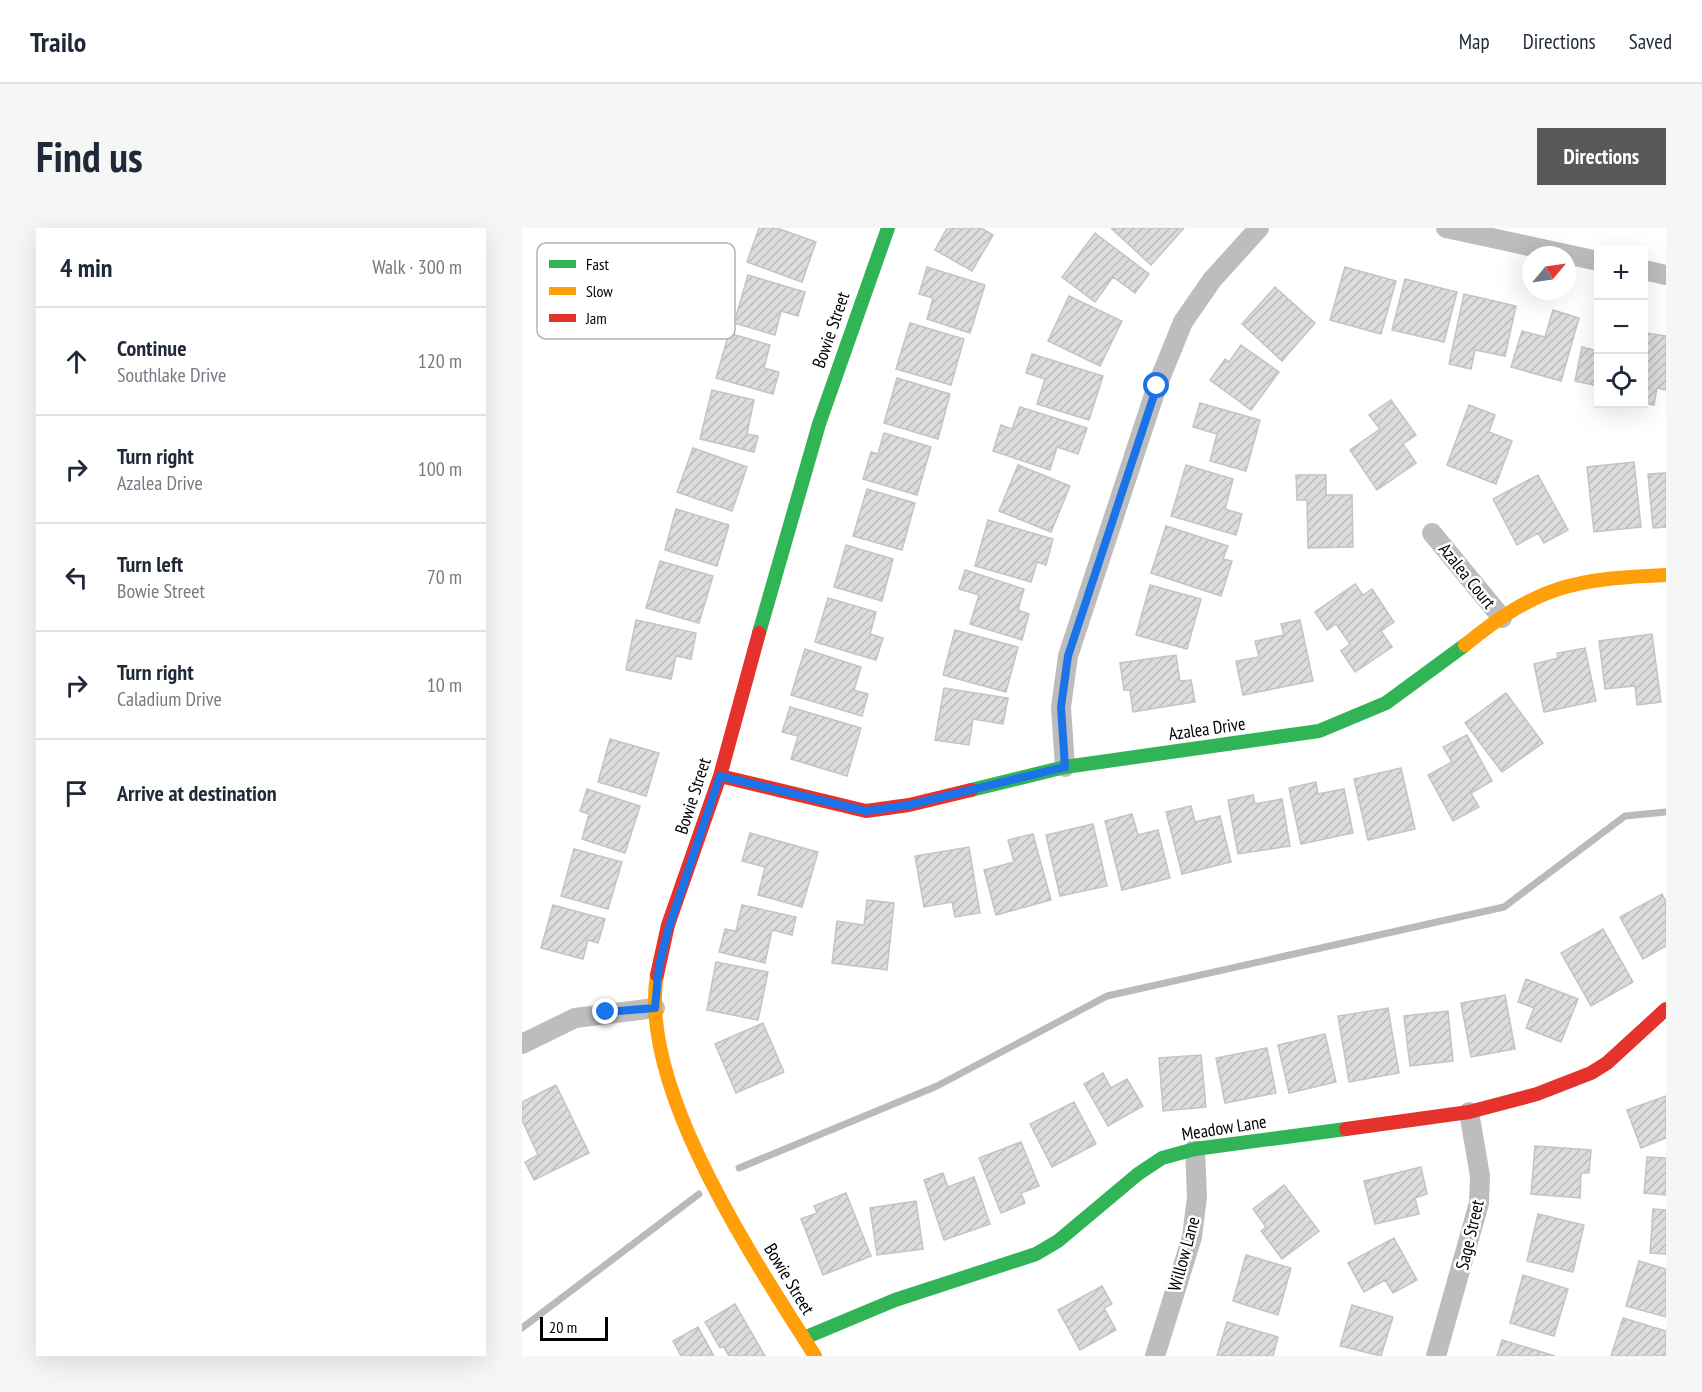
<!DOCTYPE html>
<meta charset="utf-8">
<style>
body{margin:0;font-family:"PT Sans Narrow",sans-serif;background:#f6f6f7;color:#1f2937}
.controls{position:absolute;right:18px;top:18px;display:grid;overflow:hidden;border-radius:0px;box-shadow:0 6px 24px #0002}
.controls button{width:54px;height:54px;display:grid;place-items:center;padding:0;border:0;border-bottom:2px solid #e0e1e3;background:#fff;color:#1f2937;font:30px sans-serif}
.compass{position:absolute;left:1000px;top:18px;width:54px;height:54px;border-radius:50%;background:#fff;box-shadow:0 6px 24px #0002;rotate:61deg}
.scale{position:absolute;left:18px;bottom:15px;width:68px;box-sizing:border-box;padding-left:6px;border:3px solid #000;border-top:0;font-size:16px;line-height:21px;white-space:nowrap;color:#000;-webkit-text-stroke:4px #fff;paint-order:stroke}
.stop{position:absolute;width:18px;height:18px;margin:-14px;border:4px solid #1a73e8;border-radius:50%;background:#fff}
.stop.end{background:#1a73e8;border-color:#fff;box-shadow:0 2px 6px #0008}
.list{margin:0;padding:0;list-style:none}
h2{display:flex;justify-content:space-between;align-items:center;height:78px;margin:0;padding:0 24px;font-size:26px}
h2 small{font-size:20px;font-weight:400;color:#747a83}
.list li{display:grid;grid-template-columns:39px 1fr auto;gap:18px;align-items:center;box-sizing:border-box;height:108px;padding:0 24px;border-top:2px solid #e0e1e3}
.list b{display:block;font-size:22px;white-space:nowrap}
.list p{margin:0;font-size:20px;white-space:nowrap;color:#747a83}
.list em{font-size:20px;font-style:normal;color:#747a83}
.icon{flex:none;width:33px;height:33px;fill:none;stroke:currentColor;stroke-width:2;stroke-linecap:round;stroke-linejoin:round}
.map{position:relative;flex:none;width:1144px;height:1128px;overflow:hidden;border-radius:0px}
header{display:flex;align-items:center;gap:36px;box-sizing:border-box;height:84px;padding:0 30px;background:#fff;border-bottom:2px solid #e0e1e3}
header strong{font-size:28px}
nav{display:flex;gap:33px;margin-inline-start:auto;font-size:21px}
.intro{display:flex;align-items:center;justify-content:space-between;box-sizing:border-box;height:144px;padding:0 36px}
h1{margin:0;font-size:42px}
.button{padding:15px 27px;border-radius:0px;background:#595959;color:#fff;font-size:21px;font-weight:700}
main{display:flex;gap:36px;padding:0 36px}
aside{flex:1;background:#fff;border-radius:0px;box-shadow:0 6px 24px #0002}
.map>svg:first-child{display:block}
</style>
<header>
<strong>Trailo</strong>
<nav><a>Map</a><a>Directions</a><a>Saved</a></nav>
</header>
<div class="intro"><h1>Find us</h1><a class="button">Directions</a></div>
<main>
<aside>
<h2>4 min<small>Walk · 300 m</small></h2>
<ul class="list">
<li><svg class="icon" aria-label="ahead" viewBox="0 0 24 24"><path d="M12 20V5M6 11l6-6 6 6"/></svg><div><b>Continue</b><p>Southlake Drive</p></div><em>120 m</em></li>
<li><svg class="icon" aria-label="right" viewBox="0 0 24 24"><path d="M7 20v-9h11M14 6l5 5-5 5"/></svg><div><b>Turn right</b><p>Azalea Drive</p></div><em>100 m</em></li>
<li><svg class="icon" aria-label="left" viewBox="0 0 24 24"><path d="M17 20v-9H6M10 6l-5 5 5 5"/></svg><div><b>Turn left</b><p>Bowie Street</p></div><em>70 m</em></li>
<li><svg class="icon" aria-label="right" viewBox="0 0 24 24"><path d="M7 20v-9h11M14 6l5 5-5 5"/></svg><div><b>Turn right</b><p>Caladium Drive</p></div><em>10 m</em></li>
<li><svg class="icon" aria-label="arrive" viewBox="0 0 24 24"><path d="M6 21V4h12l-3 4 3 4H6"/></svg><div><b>Arrive at destination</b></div></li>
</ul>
</aside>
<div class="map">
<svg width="1144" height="1128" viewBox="0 0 1144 1128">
<defs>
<pattern id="building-hatch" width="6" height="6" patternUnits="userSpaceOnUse" patternTransform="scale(1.5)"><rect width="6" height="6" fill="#dcdcdc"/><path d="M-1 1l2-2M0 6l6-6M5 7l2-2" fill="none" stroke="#bbb"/></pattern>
</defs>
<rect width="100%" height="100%" fill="#fff"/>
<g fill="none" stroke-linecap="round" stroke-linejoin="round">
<path stroke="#bababa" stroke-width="7" d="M217,940l198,-82 170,-90 397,-89 121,-91 41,-4
M0,1100l177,-134"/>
</g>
<path fill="url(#building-hatch)" stroke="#c4c4c4" stroke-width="1.5" d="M237,0h18l39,14 -14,40 -55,-20z
M425,0h34l12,7 -21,36 -37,-21z
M589,0h73l-33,37z
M573,5l54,41 -14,19 -22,-16 -18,25 -33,-25z
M405,39l58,18 -15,48 -43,-14 6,-21 -14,-4z
M823,39l51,14 -15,53 -51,-14z
M226,47l57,17 -7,24 -17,-5 -6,24 -41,-12z
M883,51l52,13 -13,50 -52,-12z
M753,59l40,36 -33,38 -40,-37z
M942,66l52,12 -11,50 -30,-6 -4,19 -22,-5z
M547,68l53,25 -22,45 -52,-25z
M1031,82l26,8 -18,63 -50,-14 11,-36 23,6z
M388,95l54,16 -13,46 -55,-16z
M207,105l41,12 -6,23 15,4 -6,22 -57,-16z
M1124,105l20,3v54l-9,-2 -3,17 -10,-2v-54z
M719,117l38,27 -28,38 -41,-30 15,-21 4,3z
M1060,119l16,4v35l-23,-5z
M510,126l71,22 -14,44 -52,-16 8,-25 -19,-6z
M375,150l53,16 -12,45 -54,-16z
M190,162l42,10 -7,34 11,2 -4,16 -54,-13z
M869,172l25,35 -13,9 13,19 -39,27 -27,-40 30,-21 -11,-14z
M678,175l60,17 -14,51 -36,-10 7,-27 -24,-7z
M947,177l26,10 -6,17 23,9 -16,43 -49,-19z
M498,179l67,21 -9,26 -21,-7 -7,23 -57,-19 8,-26 11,4z
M362,205l47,14 -14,48 -54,-16 8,-27 7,2z
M171,220l54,19 -15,44 -55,-19z
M1112,234l7,65 -47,5 -7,-65z
M496,237l52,21 -19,46 -52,-21z
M664,237l47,14 -8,30 17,5 -6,21 -65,-19z
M1144,245v54l-13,1 -5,-54z
M774,247h30v20h26l1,52 -45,1 -1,-48h-10z
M1016,247l30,55 -24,13 -6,-10 -21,12 -24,-46z
M345,261l48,14 -13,47 -49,-14z
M154,281l53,16 -12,41 -52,-16z
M466,292l65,19 -7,26 -9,-3 -6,20 -56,-16z
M644,298l62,20 -5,13 9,2 -11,35 -70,-23z
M324,317l47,14 -11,42 -48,-14z
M138,333l53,15 -14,47 -53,-15z
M443,342l59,19 -6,21 11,4 -7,26 -52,-16 9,-29 -20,-6z
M833,356l8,11 9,-6 22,33 -13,9 11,16 -37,25 -14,-21 9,-7 -14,-20 -9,6 -12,-18z
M628,357l51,14 -14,50 -51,-14z
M306,370l48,14 -6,22 13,4 -7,22 -61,-18z
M114,392l60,13 -5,26 -15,-3 -5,23 -45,-9z
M778,392l13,61 -70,14 -7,-34 23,-4 -4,-16 29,-6 -3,-11z
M433,402l63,17 -12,45 -63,-17z
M1130,406l9,68 -24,3 -2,-19 -30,3 -6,-48z
M1063,420l11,53 -52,11 -10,-48 24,-6 -1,-5z
M283,421l56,18 -7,23 14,4 -6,22 -71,-21z
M654,427l4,26 11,-1 4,22 -62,10 -3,-22h-6l-4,-27z
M422,460l64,10 -5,26 -30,-5 -4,26 -34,-5z
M984,465l37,50 -41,29 -37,-49z
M268,479l71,21 -14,48 -56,-17 7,-23 -16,-4z
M945,507l25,46 -21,12 8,14 -26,14 -25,-46 24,-13 -9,-15z
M88,511l49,14 -13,43 -48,-14z
M879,540l14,61 -47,11 -14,-61z
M794,554l2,12 26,-5 9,44 -52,11 -12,-56z
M65,561l53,17 -15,47 -43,-14 7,-25 -9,-3z
M731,567l2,9 27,-5 8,47 -52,8 -10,-54z
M669,578l4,16 25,-6 11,46 -49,12 -16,-62z
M610,586l6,21 20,-5 12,48 -48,12 -17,-69z
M571,596l14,62 -47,10 -14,-61z
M228,605l68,19 -16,55 -44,-12 7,-28 -23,-6z
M511,606l18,66 -55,15 -12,-45 30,-8 -6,-22z
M447,619l11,66 -25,4 -3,-15 -28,5 -9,-51z
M52,621l48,13 -14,47 -47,-13z
M1140,666l4,8v44l-23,13 -23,-42z
M345,672l27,3 -7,67 -55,-7 5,-42 27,4z
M31,677l52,14 -7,24 -10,-3 -5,19 -42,-11z
M220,677l54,12 -4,18 -20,-5 -7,33 -46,-11 6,-23 11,2z
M1081,701l30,53 -42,24 -30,-53z
M194,734l52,10 -10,48 -51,-10z
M1004,751l52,20 -17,43 -35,-14 8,-20 -16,-6z
M983,767l10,54 -44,8 -10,-54z
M866,780l11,65 -50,9 -11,-66z
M926,783l5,50 -43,5 -6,-50z
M241,795l21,49 -48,21 -21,-49z
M803,806l11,48 -47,11 -11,-48z
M745,820l9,45 -51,10 -9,-45z
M679,827l5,52 -43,4 -4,-53z
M581,845l8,15 16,-9 16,27 -35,20 -24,-42z
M34,857l33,68 -55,27 -9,-18 13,-7 -16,-35v-18z
M1144,868v42l-25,10 -14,-38z
M552,874l22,42 -44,23 -22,-43z
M499,914l18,44 -18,7 4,10 -24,10 -22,-55z
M1013,918l56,4 -2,23h-8l-1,25 -49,-4z
M1125,929l19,1v37l-22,-2z
M899,939l6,27 -12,4 4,16 -44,10 -11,-43z
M421,945l5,14 26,-10 16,47 -46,16 -20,-60z
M762,957l35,46 -37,28 -21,-28 5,-4 -13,-18z
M324,965l25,63 -48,19 -22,-56 16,-6 -3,-7z
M394,973l7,48 -46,6 -7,-47z
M1131,981l13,1v44l-16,-1z
M1016,986l46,11 -11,47 -46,-11z
M872,1010l23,42 -24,13 -8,-13 -21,12 -16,-29z
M724,1027l45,13 -13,47 -45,-14z
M1117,1033l27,8v48l-40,-11z
M1001,1047l45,14 -14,47 -44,-13z
M580,1058l10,18 -8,4 12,22 -36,20 -22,-40z
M213,1076l30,52h-36l-6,-10 -3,2 -15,-26z
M830,1077l41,12 -12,39 -41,-10z
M1101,1090l43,13v25h-55z
M705,1094l51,15 -5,19h-56z
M176,1099l16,29h-33l-8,-15z
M980,1112l53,16h-58z"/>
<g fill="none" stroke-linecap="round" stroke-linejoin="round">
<path stroke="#bdbdbd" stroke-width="20" d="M924,0l152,33
M1122,42l22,5
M910,305l70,85
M543,539l-4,-60 7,-51 89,-270 26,-64 29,-42 47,-52
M0,816l53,-26 80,-10
M633,1128l37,-119 5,-40 -2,-48
M914,1128l43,-153 1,-27 -11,-64"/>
<path stroke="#30b455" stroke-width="14" d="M237,405l60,-209 69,-196
M449,562l94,-23 254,-36 67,-28 79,-58
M282,1110l91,-38 141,-46 22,-13 80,-67 24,-16 33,-9 151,-20"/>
<path stroke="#ff9f0a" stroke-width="14" d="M943,417c74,-60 108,-66 201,-70
M135,747c-19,114 99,287 158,381"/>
<path stroke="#e5322d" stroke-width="14" d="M198,548l146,35 43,-6 62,-15
M135,747l11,-50 52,-149 39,-143
M824,901l123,-17 68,-18 54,-21 16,-10 59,-54"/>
</g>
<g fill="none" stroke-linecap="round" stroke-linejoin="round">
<path stroke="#1a73e8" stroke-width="8" d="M84,784l49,-4 4,-42 9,-36 52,-154 146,35 43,-6 156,-38 -4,-60 7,-51 89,-270"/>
</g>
<g text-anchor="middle" stroke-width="5" stroke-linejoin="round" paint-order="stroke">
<g font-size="18" fill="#000" stroke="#fff">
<text transform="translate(309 102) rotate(-71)" y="6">Bowie Street</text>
<text transform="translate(945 348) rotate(51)" y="6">Azalea Court</text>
<text transform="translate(685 501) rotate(-8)" y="6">Azalea Drive</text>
<text transform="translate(171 568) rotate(-72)" y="6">Bowie Street</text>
<text transform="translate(702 900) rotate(-9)" y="6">Meadow Lane</text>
<text transform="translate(948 1007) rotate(-77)" y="6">Sage Street</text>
<text transform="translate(662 1026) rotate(-75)" y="6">Willow Lane</text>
<text transform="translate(267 1051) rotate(59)" y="6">Bowie Street</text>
</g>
</g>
<rect x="15" y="15" width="198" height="96" rx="9" fill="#fff" stroke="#b2b2b2" stroke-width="1.5"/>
<rect x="27" y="32" width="27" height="8" fill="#30b455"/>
<rect x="27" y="59" width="27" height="8" fill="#ff9f0a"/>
<rect x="27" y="86" width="27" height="8" fill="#e5322d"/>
<g font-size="16" fill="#000">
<text x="64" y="42">Fast</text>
<text x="64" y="69">Slow</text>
<text x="64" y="96">Jam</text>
</g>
</svg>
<div class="controls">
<button>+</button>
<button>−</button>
<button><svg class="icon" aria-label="locate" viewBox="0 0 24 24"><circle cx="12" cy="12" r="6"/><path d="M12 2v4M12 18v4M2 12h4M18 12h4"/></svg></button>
</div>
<svg class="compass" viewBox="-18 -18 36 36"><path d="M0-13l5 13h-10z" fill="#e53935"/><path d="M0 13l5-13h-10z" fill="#747a83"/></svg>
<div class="scale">20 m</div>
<div class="stop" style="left:635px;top:158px"></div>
<div class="stop end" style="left:84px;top:784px"></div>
</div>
</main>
